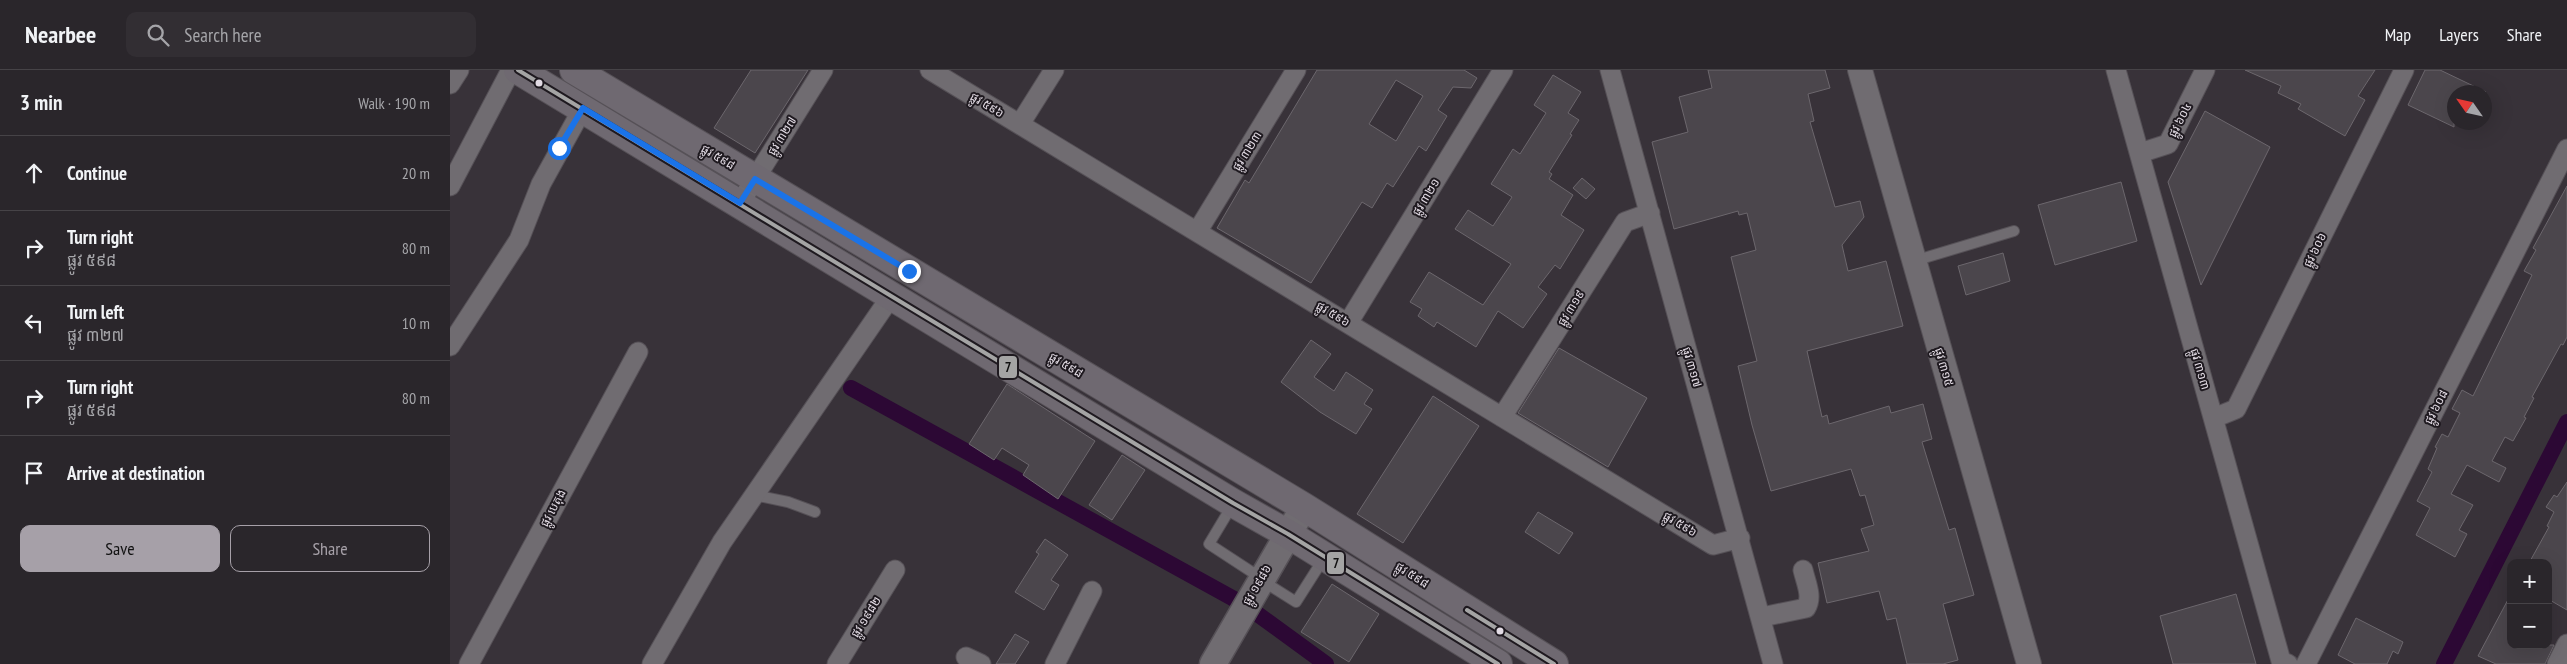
<!DOCTYPE html>
<meta charset="utf-8">
<style>
body{margin:0;font-family:"PT Sans Narrow","Noto Sans Khmer",sans-serif;background:#322e33;color:#f1f3f6}
.controls{position:absolute;right:15px;bottom:15px;display:grid;overflow:hidden;border-radius:10px;box-shadow:0 5px 20px #0002}
.controls button{width:45px;height:45px;display:grid;place-items:center;padding:0;border:0;border-bottom:1px solid #464347;background:#2a262b;color:#f1f3f6;font:25px sans-serif}
.compass{position:absolute;left:1997px;top:15px;width:45px;height:45px;border-radius:50%;background:#2a262b;box-shadow:0 5px 20px #0002;rotate:304deg}
.stop{position:absolute;width:15px;height:15px;margin:-11px;border:4px solid #1a73e8;border-radius:50%;background:#fff}
.stop.end{background:#1a73e8;border-color:#fff;box-shadow:0 1px 5px #0008}
.list{margin:0;padding:0;list-style:none}
h2{display:flex;justify-content:space-between;align-items:center;height:65px;margin:0;padding:0 20px;font-size:21px}
h2 small{font-size:16px;font-weight:400;color:#a5a5a9}
.list li{display:grid;grid-template-columns:32px 1fr auto;gap:15px;align-items:center;box-sizing:border-box;height:75px;padding:0 20px;border-top:1px solid #464347}
.list b{display:block;font-size:19px;white-space:nowrap}
.list p{margin:0;font-size:16px;white-space:nowrap;color:#a5a5a9}
.list em{font-size:16px;font-style:normal;color:#a5a5a9}
.actions{display:flex;gap:10px;padding:15px 20px}
.actions a{flex:1;padding:11px 0;border:1px solid #a6a0a8;border-radius:10px;text-align:center;font-size:18px;color:#a6a0a8}
.actions .main{background:#a6a0a8;color:#111}
.icon{flex:none;width:28px;height:28px;fill:none;stroke:currentColor;stroke-width:2;stroke-linecap:round;stroke-linejoin:round}
.map{position:relative;flex:none;width:2117px;height:594px;overflow:hidden}
header{display:flex;align-items:center;gap:30px;box-sizing:border-box;height:70px;padding:0 25px;background:#2a262b;border-bottom:1px solid #464347}
header strong{font-size:24px}
nav{display:flex;gap:28px;margin-inline-start:auto;font-size:18px}
.search{width:350px;height:45px;background:#322e33;display:flex;align-items:center;gap:12px;box-sizing:border-box;padding:0 18px;border-radius:10px;color:#a5a5a9;font-size:19px}
main{display:flex}
aside{flex:1;background:#2a262b}
.map>svg:first-child{display:block}
</style>
<header>
<strong>Nearbee</strong>
<div class="search"><svg class="icon" aria-label="search" viewBox="0 0 24 24"><circle cx="10" cy="10" r="6"/><path d="M15 15l6 6"/></svg>Search here</div>
<nav><a>Map</a><a>Layers</a><a>Share</a></nav>
</header>
<main>
<aside>
<h2>3 min<small>Walk · 190 m</small></h2>
<ul class="list">
<li><svg class="icon" aria-label="ahead" viewBox="0 0 24 24"><path d="M12 20V5M6 11l6-6 6 6"/></svg><div><b>Continue</b></div><em>20 m</em></li>
<li><svg class="icon" aria-label="right" viewBox="0 0 24 24"><path d="M7 20v-9h11M14 6l5 5-5 5"/></svg><div><b>Turn right</b><p>ផ្លូវ ៥៩៨</p></div><em>80 m</em></li>
<li><svg class="icon" aria-label="left" viewBox="0 0 24 24"><path d="M17 20v-9H6M10 6l-5 5 5 5"/></svg><div><b>Turn left</b><p>ផ្លូវ ៣២៧</p></div><em>10 m</em></li>
<li><svg class="icon" aria-label="right" viewBox="0 0 24 24"><path d="M7 20v-9h11M14 6l5 5-5 5"/></svg><div><b>Turn right</b><p>ផ្លូវ ៥៩៨</p></div><em>80 m</em></li>
<li><svg class="icon" aria-label="arrive" viewBox="0 0 24 24"><path d="M6 21V4h12l-3 4 3 4H6"/></svg><div><b>Arrive at destination</b></div></li>
</ul>
<div class="actions"><a class="main">Save</a><a>Share</a></div>
</aside>
<div class="map">
<svg width="2117" height="594" viewBox="0 0 2117 594">
<rect width="100%" height="100%" fill="#383239"/>
<g fill="none" stroke-linecap="round" stroke-linejoin="round">
<path stroke="#2c0834" stroke-width="16" d="M401,318l394,217 81,59
M1994,594l123,-242"/>
</g>
<path fill="#4b464c" stroke="#6c676d" fill-rule="evenodd" d="M301,0h57l-53,83 -41,-25z
M867,0h147l13,8 -6,10 -18,-1 -15,23 9,6 -21,35 -7,-5 -26,41 -6,-4 -15,25 -10,-6 -51,81 -94,-55 28,-48 4,3zM946,10l27,16 -27,45 -27,-17z
M1258,0h117l5,18 -22,6 6,27 -4,1 25,85 25,-6 4,16 -22,28 6,26 38,-10 17,65 -96,25 15,66 5,-2 2,9 60,-18 2,7 32,-9 9,35 -10,3 27,88 6,-2 19,67 -31,9 15,56 -15,4h-36l-11,-46 -9,2 -8,-29 -52,12 -9,-40 51,-12 -8,-22 13,-4 -9,-30 -5,1 -9,-27 -80,22 -19,-66 -14,-59 19,-5 -26,-104 25,-7 -9,-37 -8,2 -1,-4 -64,18 -22,-87 36,-10 -9,-35 33,-9z
M1795,0h130l-17,26 7,4 -20,36 -47,-27 3,-5 -23,-11 3,-7z
M1975,0h15l46,22h-32v35l-46,-22z
M1103,5l28,17 -13,21 11,7 -9,14 2,1 -23,37 3,2 -3,5 24,16 -12,20 23,15 -24,39 -5,-4 -17,22 9,7 -24,34 -25,-17 -22,36 -39,-25 -3,5 -16,-11 4,-7 -12,-7 19,-30 54,33 28,-41 -56,-35 13,-19 25,16 19,-29 -21,-13 22,-35 7,5 26,-41 -12,-8z
M1755,41l65,36 -69,138 -33,-103z
M1132,108l13,11 -9,10 -13,-11z
M1671,112l16,59 -82,24 -17,-60z
M2117,116v151l-4,8 -2,-1 -29,53 2,1 -10,19 2,1 -13,23 -8,-4 -13,24 14,7 -7,14 -32,-17 -16,29 22,11 -14,25 8,4 -12,23 -39,-22 14,-27 -13,-7 15,-29 -4,-3 9,-21 -2,-1 7,-13 6,3 12,-24 -8,-4 10,-19 11,6 59,-121 -8,-4 12,-21 -3,-2z
M1553,183l7,28 -44,14 -8,-29z
M861,270l20,14 -17,23 20,14 12,-19 27,18 -9,14 8,5 -16,25 -36,-22 -39,-30z
M1109,278l88,50 -39,69 -90,-54z
M557,314l88,57 -37,58 -35,-24 6,-10 -27,-17 -8,12 -25,-16z
M983,326l46,30 -76,117 -46,-29z
M672,385l23,15 -33,50 -23,-15z
M2117,412v128l-19,-11v-36h-19l20,-36 -2,-1 7,-14 -8,-5 8,-12 3,2z
M1088,442l35,21 -14,21 -34,-22z
M595,469l23,16 -17,25 8,5 -15,25 -29,-18 24,-38 -3,-2z
M882,514l47,30 -30,48 -48,-30z
M1786,524l20,70h-83l-13,-48z
M2061,524v51h43l-9,19h-49l-18,-8z
M1906,548l47,24 -5,12 -5,-3 -6,13h-32l-17,-9z
M565,564l14,8 -14,22h-19z"/>
<g fill="none" stroke-linecap="round" stroke-linejoin="round">
<g stroke="#565157" stroke-width="12">
<path id="service" d="M1464,191l100,-30
M304,425l34,7 27,10
M783,434l-24,40 52,34
M811,510l35,22 28,-44"/>
</g>
<g stroke="#565157" stroke-width="21">
<path id="minor" d="M480,0l783,475 27,-7
M1160,0l163,594
M1666,0l165,591 7,3
M0,14l9,-14
M570,54l34,-54
M1690,83l28,-9 37,-74
M0,116l61,-116
M290,133l83,-133
M747,162l99,-162
M898,253l155,-253
M0,276l69,-106 22,-56 42,-76
M1052,347l123,-195 25,-9
M1764,348l22,-9 168,-339
M1312,547l44,-9c7,-11 0,-25 -3,-38
M516,587l15,7
M19,594l169,-312
M202,594l70,-122 170,-247
M387,594l58,-94
M605,594l37,-73
M1856,594l261,-515
M2107,594l10,-20"/>
</g>
<g stroke="#565157" stroke-width="26">
<path id="tertiary" d="M1410,0l169,594"/>
</g>
<g stroke="#565157" stroke-width="29">
<path id="secondary" d="M763,594l91,-157"/>
</g>
<g stroke="#565157" stroke-width="30">
<path id="primary" d="M68,0l715,433 55,31 210,130
M124,0l730,437 250,157"/>
</g>
<use href="#service" stroke="#706c71" stroke-width="10"/>
<use href="#minor" stroke="#706c71" stroke-width="19"/>
<use href="#tertiary" stroke="#706c71" stroke-width="24"/>
<use href="#secondary" stroke="#706c71" stroke-width="26"/>
<use href="#primary" stroke="#6f6971" stroke-width="28"/>
<g stroke="#1e191f" stroke-width="8">
<path id="bus-1" d="M68,0l715,433 55,31 210,130
M1017,540l87,54"/>
</g>
<use href="#bus-1" stroke="#a4a4a4" stroke-width="4"/>
</g>
<g fill="none" stroke-linecap="round" stroke-linejoin="round">
<path stroke="#1a73e8" stroke-width="6" d="M109,78l24,-40 157,95 15,-24 154,92"/>
</g>
<g fill="#e2dbe4" stroke="#1e191f" stroke-width="2">
<circle cx="89" cy="13" r="4.5"/>
<circle cx="1050" cy="561" r="4.5"/>
</g>
<g text-anchor="middle" stroke-width="4" stroke-linejoin="round" paint-order="stroke">
<g font-size="12" fill="#e2dbe4" stroke="#1e191f">
<text transform="translate(537 35) rotate(31)" y="4">ផ្លូវ ៥៩៦</text>
<text transform="translate(1730 50) rotate(-63)" y="4">ផ្លូវ ៦០៤</text>
<text transform="translate(332 66) rotate(-58)" y="4">ផ្លូវ ៣២៧</text>
<text transform="translate(797 81) rotate(-58)" y="4">ផ្លូវ ៣២៣</text>
<text transform="translate(268 87) rotate(31)" y="4">ផ្លូវ ៥៩៨</text>
<text transform="translate(976 127) rotate(-59)" y="4">ផ្លូវ ៣២១</text>
<text transform="translate(1865 180) rotate(-64)" y="4">ផ្លូវ ៦០៦</text>
<text transform="translate(1121 238) rotate(-58)" y="4">ផ្លូវ ៣១៩</text>
<text transform="translate(883 244) rotate(31)" y="4">ផ្លូវ ៥៩៦</text>
<text transform="translate(616 295) rotate(31)" y="4">ផ្លូវ ៥៩៨</text>
<text transform="translate(1242 297) rotate(74)" y="4">ផ្លូវ ៣១៧</text>
<text transform="translate(1494 297) rotate(74)" y="4">ផ្លូវ ៣១៥</text>
<text transform="translate(1750 299) rotate(74)" y="4">ផ្លូវ ៣១៣</text>
<text transform="translate(1986 337) rotate(-63)" y="4">ផ្លូវ ៦០៨</text>
<text transform="translate(103 438) rotate(-62)" y="4">ផ្លូវ បេតុង</text>
<text transform="translate(1230 454) rotate(31)" y="4">ផ្លូវ ៥៩៦</text>
<text transform="translate(962 505) rotate(32)" y="4">ផ្លូវ ៥៩៨</text>
<text transform="translate(807 515) rotate(-60)" y="4">ផ្លូវ ១៩៨៦</text>
<text transform="translate(416 547) rotate(-58)" y="4">ផ្លូវ ១៩៨២</text>
</g>
</g>
<g stroke="#1e191f" stroke-width="2">
<rect x="548" y="285" width="20" height="24" rx="5" fill="#a4a4a4"/>
<rect x="876" y="481" width="19" height="24" rx="5" fill="#a4a4a4"/>
</g>
<g font-size="14" text-anchor="middle" font-weight="bold" fill="#111">
<text x="558" y="302">7</text>
<text x="886" y="498">7</text>
</g>
</svg>
<div class="controls">
<button>+</button>
<button>−</button>
</div>
<svg class="compass" viewBox="-18 -18 36 36"><path d="M0-13l5 13h-10z" fill="#e53935"/><path d="M0 13l5-13h-10z" fill="#a5a5a9"/></svg>
<div class="stop" style="left:109px;top:78px"></div>
<div class="stop end" style="left:459px;top:201px"></div>
</div>
</main>
